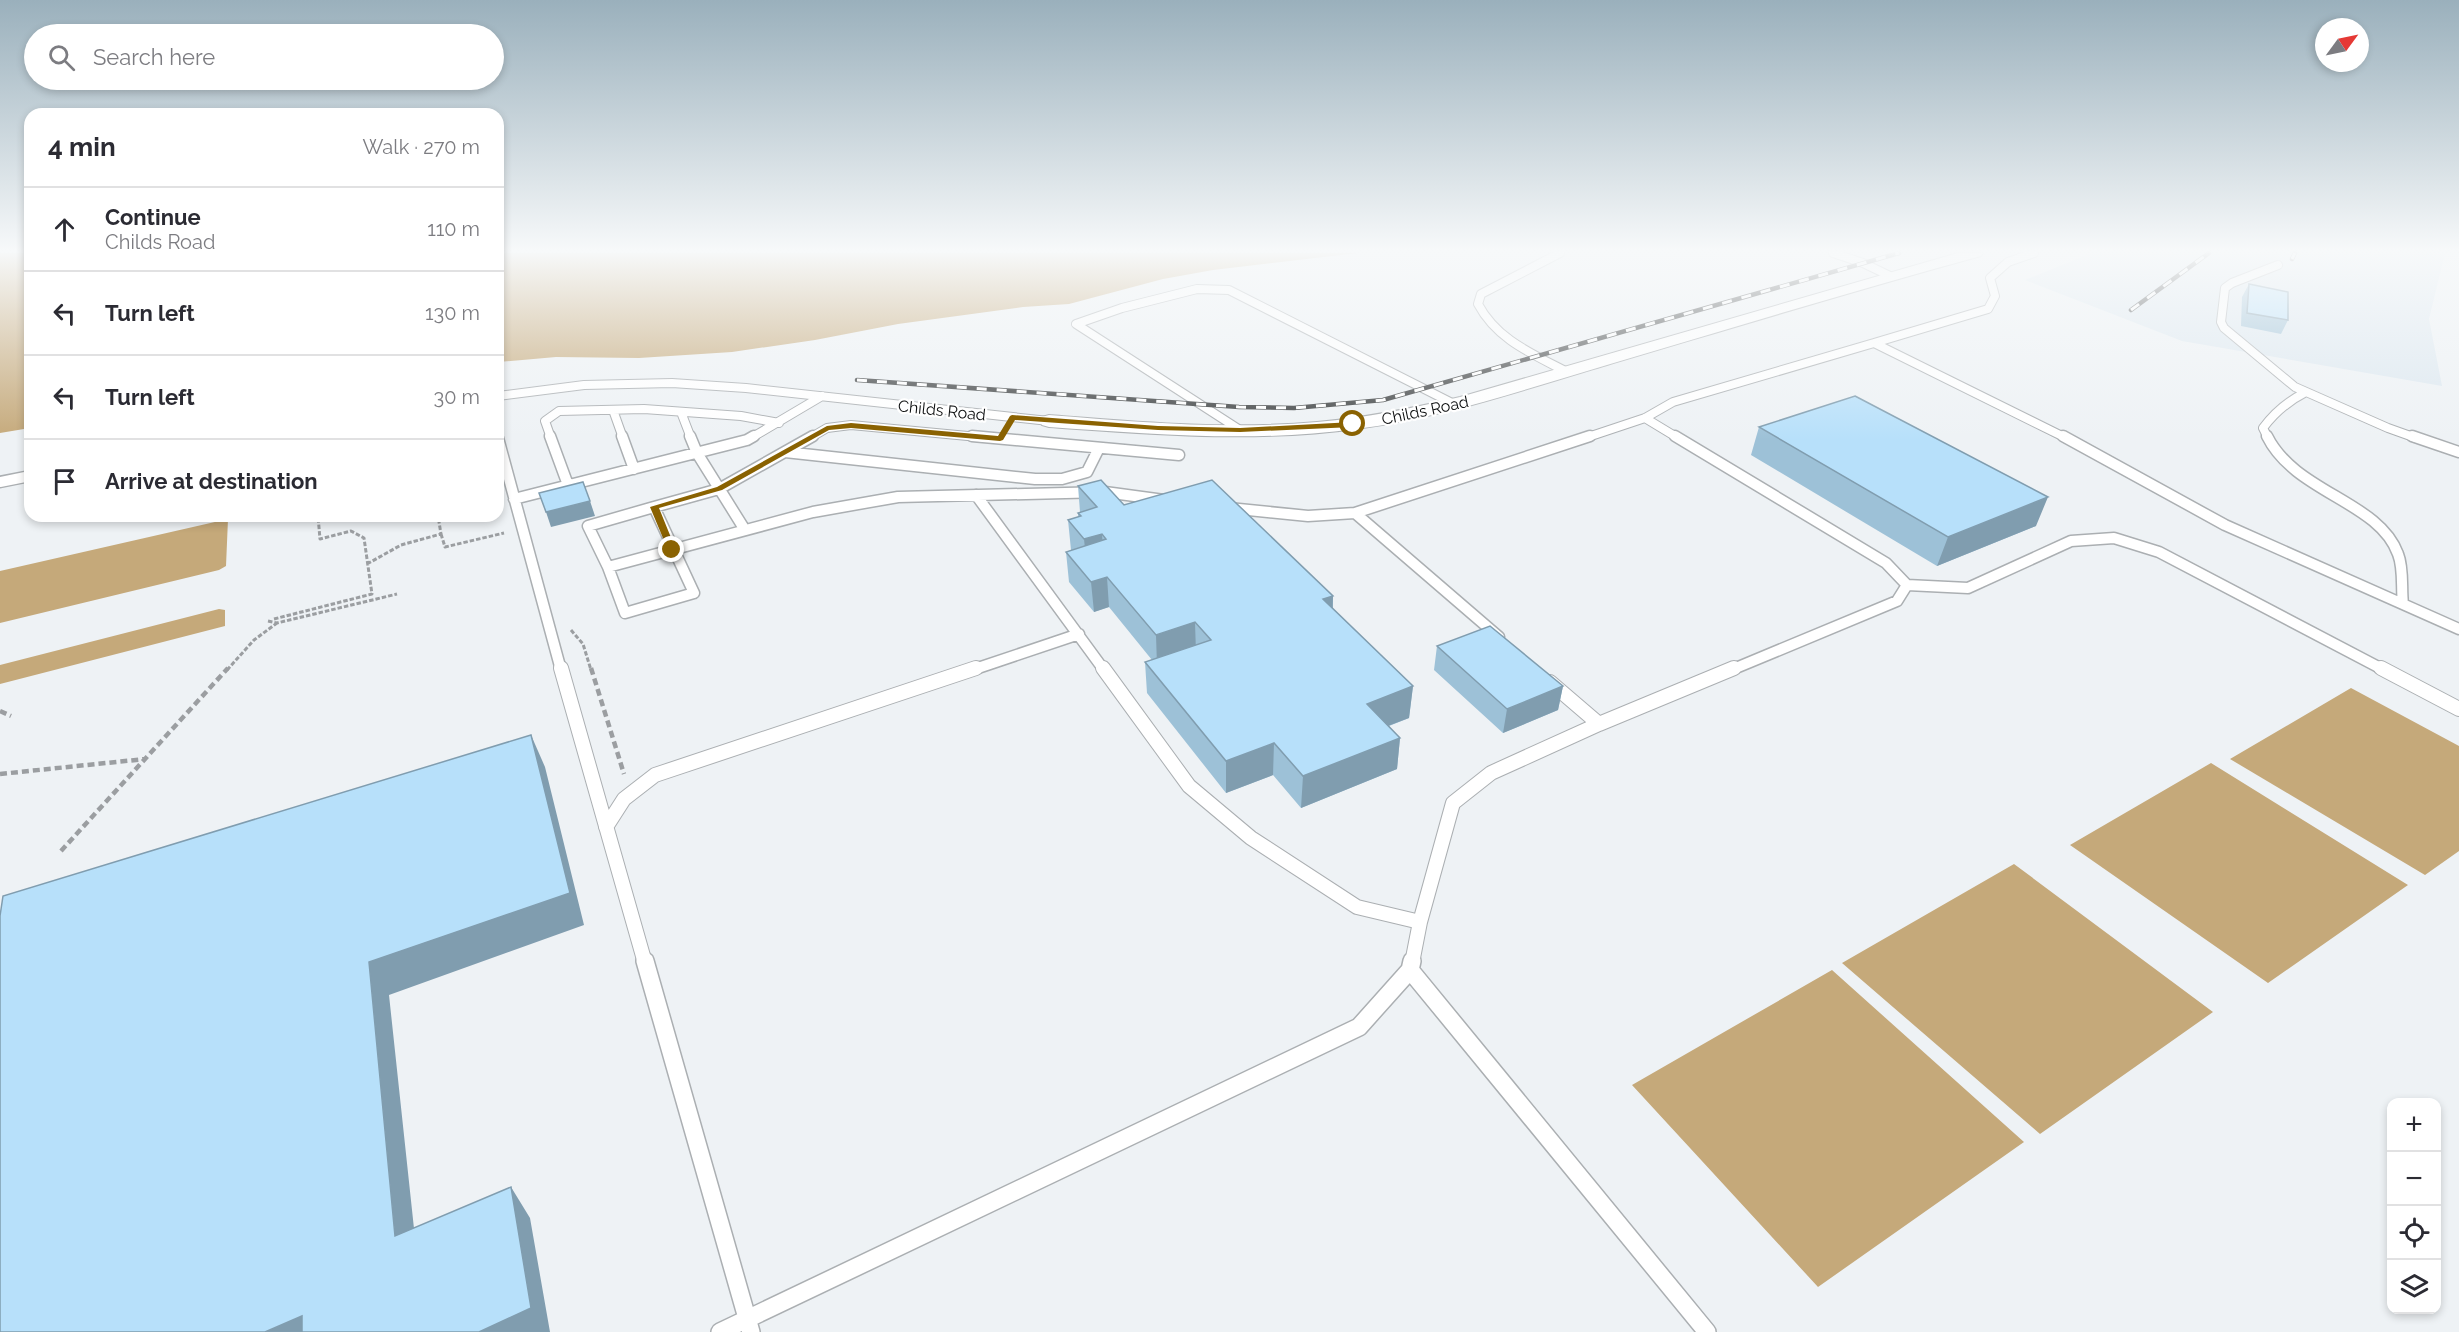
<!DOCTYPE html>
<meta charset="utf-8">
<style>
body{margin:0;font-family:Raleway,sans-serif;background:#f2f2f3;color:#2b2b33}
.controls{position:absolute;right:18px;bottom:18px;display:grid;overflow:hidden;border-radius:12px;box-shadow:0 3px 9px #0003}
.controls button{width:54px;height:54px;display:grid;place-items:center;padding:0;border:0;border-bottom:2px solid #e1e1e2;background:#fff;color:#2b2b33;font:30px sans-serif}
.compass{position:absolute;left:2315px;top:18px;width:54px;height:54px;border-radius:50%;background:#fff;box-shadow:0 3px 9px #0003;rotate:57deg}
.stop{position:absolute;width:18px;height:18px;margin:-14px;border:4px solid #8a6201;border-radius:50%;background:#fff}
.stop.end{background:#8a6201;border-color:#fff;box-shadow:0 2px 6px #0008}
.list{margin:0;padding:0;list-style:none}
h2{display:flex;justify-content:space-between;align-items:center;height:78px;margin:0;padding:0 24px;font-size:26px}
h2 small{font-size:20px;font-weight:400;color:#7c7c81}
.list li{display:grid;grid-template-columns:39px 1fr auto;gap:18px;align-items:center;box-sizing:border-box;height:84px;padding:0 24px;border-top:2px solid #e1e1e2}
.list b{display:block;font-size:22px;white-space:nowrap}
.list p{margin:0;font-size:20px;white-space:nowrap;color:#7c7c81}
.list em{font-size:20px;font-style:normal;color:#7c7c81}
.icon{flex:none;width:33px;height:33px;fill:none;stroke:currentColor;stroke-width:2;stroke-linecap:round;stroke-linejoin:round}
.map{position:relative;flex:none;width:2459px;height:1332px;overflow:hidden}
.search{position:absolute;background:#fff;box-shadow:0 3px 9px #0003;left:24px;top:24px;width:480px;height:66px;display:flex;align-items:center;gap:15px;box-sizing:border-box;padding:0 21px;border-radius:33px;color:#7c7c81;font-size:22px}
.panel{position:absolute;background:#fff;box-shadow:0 3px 9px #0003;left:24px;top:108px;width:480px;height:414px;border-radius:18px}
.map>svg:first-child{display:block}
</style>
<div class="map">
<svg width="2459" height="1332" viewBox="0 0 2459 1332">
<rect width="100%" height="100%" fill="#eef2f5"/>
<path fill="#dde8f0" d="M2092,253h353l-16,66 13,67 -260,-45 -157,-61z"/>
<path fill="#c5a97a" d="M0,253h30v175l-30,5z
M498,253h860l-145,17 -50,9 -94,25 -46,3 -125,17 -83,16 -83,12 -93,6 -83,-1 -58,5z
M228,519l-2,47 -7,4 -219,53v-52z
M219,609l6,1v16l-225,58v-19z
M2351,688l108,58v105l-34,24 -195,-116z
M2211,763l197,122 -140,98 -198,-138z
M2014,864l199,148 -173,122 -198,-171z
M1832,970l192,172 -206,145 -186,-202z"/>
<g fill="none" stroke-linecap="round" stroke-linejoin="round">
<g stroke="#abafb2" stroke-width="10">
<path id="lane-far3" d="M1560,253l-79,41 -3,10c19,36 55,50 89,68
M1833,253l30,10 27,13
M2034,253l-26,9 -18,16 5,18 -7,13 -114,34 192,95
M2278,265l-46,18 -7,5 -4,34 3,6 71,59 93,41 28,10
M498,396l86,-11 88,-2 74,5 303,33
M613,410l10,28
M681,412l10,26
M1645,418l33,20
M1240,430l-164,-106 46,-16 75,-19 32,1 225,114
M551,438l-6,-17 14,-10 85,-2 97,7 38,7
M751,438l71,-42
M810,438l17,-10 24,-3 138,13
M1585,438l60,-20 28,-16 201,-59
M2268,438l-5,-10c12,-16 25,-27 43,-36"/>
</g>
<g stroke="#abafb2" stroke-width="13">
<path id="lane-far2" d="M550,436l18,49
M622,436l12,33
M690,436l7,17 48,77
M972,436l207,19
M1675,436l211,127 21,22 61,3 103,-47 43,-3 45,14 225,118
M2063,436l162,89 234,104
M2267,436c28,57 112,65 131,118 6,15 3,34 5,50
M2412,436l47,16
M498,438l63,232
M785,452l250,27h27l25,-7 12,-24
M0,482l30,-6
M976,495l128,175
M514,499l233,-59 7,-4
M654,507l40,86 -69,20 -17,-46 -20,-41z
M654,507l65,-18 94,-53
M1229,508l79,8 47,-3
M608,567l205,-55 85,-15 207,-5 59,8
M1499,637l-144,-124 235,-77
M972,670l107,-36
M1731,670l166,-69 10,-16"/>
</g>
<g stroke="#abafb2" stroke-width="16">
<path id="lane-far1" d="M561,668l84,295
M1103,668l86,118 62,52 106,69 63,15
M2381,668l78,41
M1550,682l49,42
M606,827l18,-28 31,-24 321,-107
M1412,963l8,-41 33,-119 38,-30 108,-49 135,-56"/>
</g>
<g stroke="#abafb2" stroke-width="20">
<path id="lane" d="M645,961l106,371
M1410,970l297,362
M720,1332l639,-305 51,-57 2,-9"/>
</g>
<g stroke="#abafb2" stroke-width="2">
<path id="street" d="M1958,253h25l-2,3c-125,34 -249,72 -374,109 -82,24 -165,53 -251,64 -102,14 -205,5 -307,-2l-7,-2 -2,-4 2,-4 7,-2c89,7 179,15 268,7 49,-4 96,-14 143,-25z"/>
</g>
<path stroke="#9b9ea1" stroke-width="3" stroke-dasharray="4.5 2" stroke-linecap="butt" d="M260,516v4l22,-4
M489,516h4
M441,534l4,13 59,-14
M367,564l34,-19 40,-11 -3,-18
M274,619l98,-25 -8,-56 -13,-7 -31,8 -2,-23
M268,621l9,2 120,-29
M571,630l12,14 8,26
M227,670l27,-30 23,-17"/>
<path stroke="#9b9ea1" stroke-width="4.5" stroke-dasharray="7 4" stroke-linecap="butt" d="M591,668l33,106
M0,711l11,5
M0,774l145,-15
M61,851l167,-183"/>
<use href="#lane-far3" stroke="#fff" stroke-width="8"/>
<use href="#lane-far2" stroke="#fff" stroke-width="10"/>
<use href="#lane-far1" stroke="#fff" stroke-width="14"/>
<use href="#lane" stroke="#fff" stroke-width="17"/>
<use href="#street" fill="#fff" fill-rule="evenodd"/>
<g stroke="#434647" stroke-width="4.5">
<path id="rail" d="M2292,259l3,-6
M2131,310l78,-57
M857,380l382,27 55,1 89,-8 516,-147"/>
</g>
<use href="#rail" stroke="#fff" stroke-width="3" stroke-dasharray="10" stroke-linecap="butt"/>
</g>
<path fill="#9dc1d7" d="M2249,284l39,36 -7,14 -40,-8 1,-29z
M1759,427l277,99 -99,40 -186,-111z
M1078,486l46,19 209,91v13l80,77 -4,32 -20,8 11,12 -3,31 -96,39 -28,-33 -47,18 -79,-100 -2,-31 7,-2 -43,-53 -15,5 -25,-30 -3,-30 5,-2 -3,-30 10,-3v-4l2,-1z
M1437,646l126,40 -5,24 -55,23 -69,-63z"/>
<path fill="#809daf" d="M2048,497l-12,29 -99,40 11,-29z
M590,501l5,15 -44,11 -5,-15z
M1102,534l2,30 -17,5 -3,-30z
M1107,577l2,30 -15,5 -3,-30z
M1333,596l-1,30 -9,-27z
M1195,622l1,31 -39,13 -1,-31z
M1413,686l-4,32 -45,17 3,-31z
M1563,686l-5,24 -55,23 4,-24z
M531,735l14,32 39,158 -195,70 29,271 -23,-30 -26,-274z
M1400,738l-3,31 -96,39 2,-32z
M1274,743l-1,32 -47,18v-32z
M511,1187l19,31 20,114h-71z
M302,1316l14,16h-51z"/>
<path fill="#b7e0fa" stroke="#809daf" stroke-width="1.5" d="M2249,284l39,8v28l-41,-7z
M1855,396l193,101 -100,40 -189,-110z
M1101,480l23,25 88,-25 121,116 -10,3 90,87 -46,18 33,34 -97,38 -29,-33 -48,18 -81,-99 66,-22 -16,-18 -39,13 -49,-58 -16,5 -25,-30 40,-13 -4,-5 -18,5 -16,-19 13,-4 -3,-3 19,-6 -19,-21z
M583,482l7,19 -44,11 -7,-19z
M1490,626l73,60 -56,23 -70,-63z
M531,735l39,158 -201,69 26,274 116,-49 20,121 -52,24h-177v-16l-37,16h-265v-416l3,-20z"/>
<linearGradient id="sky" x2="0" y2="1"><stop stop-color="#9ab0bc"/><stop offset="0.57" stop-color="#f7f9fa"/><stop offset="1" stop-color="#f7f9fa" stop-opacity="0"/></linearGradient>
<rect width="2459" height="440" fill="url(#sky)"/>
<path fill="#8a6201" d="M1012,415l146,11 82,2 113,-6 4,2 -4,3 -113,5 -82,-2 -143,-10 -12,20 -3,1 -149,-13 -22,2 -107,60 -63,18 17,42 -1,2 -7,-2 -18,-43 67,-20 110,-61 24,-3 147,13 12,-20z"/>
<g text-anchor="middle" stroke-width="4.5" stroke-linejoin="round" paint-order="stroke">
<g font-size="16" fill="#0c0e0f" stroke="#fff">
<text transform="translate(942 410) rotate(6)" y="6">Childs Road</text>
<text transform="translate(1425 410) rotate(-12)" y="6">Childs Road</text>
</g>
</g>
</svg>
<div class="controls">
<button>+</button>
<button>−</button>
<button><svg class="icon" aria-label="locate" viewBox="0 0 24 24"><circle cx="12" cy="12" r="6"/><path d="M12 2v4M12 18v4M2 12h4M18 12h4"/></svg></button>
<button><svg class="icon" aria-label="layers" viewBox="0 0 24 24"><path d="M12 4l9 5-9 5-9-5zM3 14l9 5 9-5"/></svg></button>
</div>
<svg class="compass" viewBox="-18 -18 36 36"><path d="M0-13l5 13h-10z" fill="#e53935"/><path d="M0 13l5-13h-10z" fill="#7c7c81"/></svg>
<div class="stop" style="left:1353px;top:424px"></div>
<div class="stop end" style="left:672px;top:550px"></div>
<div class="search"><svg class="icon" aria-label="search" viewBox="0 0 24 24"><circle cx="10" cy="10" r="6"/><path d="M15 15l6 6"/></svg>Search here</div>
<section class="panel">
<h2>4 min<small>Walk · 270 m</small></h2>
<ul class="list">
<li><svg class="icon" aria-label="ahead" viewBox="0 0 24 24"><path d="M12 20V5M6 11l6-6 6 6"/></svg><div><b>Continue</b><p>Childs Road</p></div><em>110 m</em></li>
<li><svg class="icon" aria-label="left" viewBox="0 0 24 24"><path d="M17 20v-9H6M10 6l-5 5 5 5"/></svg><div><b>Turn left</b></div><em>130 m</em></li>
<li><svg class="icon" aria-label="left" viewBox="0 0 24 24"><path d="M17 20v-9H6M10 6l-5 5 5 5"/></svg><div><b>Turn left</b></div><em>30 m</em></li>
<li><svg class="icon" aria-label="arrive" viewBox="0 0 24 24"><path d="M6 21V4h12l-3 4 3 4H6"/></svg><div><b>Arrive at destination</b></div></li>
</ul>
</section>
</div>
